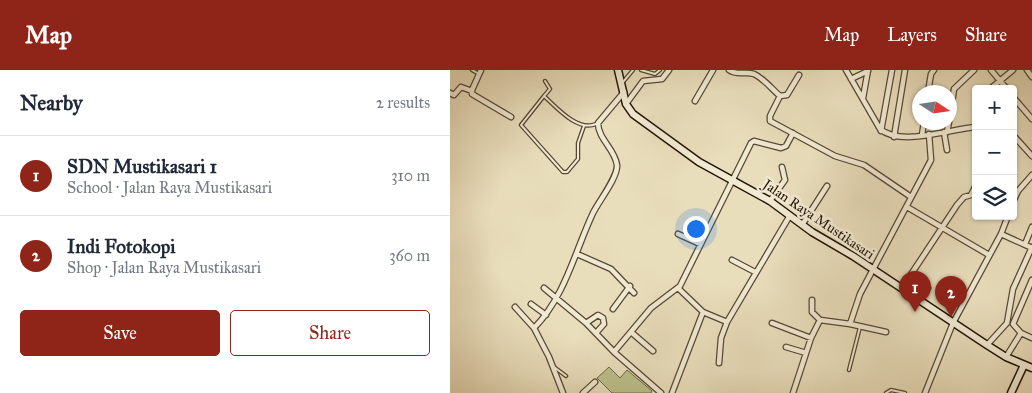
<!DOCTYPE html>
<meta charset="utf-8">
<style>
body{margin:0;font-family:"IM FELL Great Primer",serif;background:#f6f6f7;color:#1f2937}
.controls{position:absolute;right:15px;top:15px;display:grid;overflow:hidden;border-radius:5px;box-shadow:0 1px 4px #0004}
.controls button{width:45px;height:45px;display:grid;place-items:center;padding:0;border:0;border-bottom:1px solid #e0e1e3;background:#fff;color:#1f2937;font:25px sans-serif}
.compass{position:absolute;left:462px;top:15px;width:45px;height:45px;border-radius:50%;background:#fff;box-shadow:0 1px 4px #0004;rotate:102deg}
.you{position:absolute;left:245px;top:158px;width:18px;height:18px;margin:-12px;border:4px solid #fff;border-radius:50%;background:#1a73e8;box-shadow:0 0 0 8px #1a73e833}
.badge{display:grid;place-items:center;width:32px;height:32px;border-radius:50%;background:#8f2418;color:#fff;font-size:16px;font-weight:700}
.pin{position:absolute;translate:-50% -41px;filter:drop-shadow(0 1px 2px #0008)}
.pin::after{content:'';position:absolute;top:26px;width:18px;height:15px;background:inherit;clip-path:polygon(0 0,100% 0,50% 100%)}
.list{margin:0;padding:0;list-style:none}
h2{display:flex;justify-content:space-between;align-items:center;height:65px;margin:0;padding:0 20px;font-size:21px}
h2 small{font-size:16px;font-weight:400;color:#747a83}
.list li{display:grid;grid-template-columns:32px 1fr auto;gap:15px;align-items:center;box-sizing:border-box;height:80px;padding:0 20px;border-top:1px solid #e0e1e3}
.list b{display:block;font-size:19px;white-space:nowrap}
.list p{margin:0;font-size:16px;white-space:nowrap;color:#747a83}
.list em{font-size:16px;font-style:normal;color:#747a83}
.actions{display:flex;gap:10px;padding:15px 20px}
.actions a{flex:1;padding:11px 0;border:1px solid #8f2418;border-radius:5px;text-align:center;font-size:18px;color:#8f2418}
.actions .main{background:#8f2418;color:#fff}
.icon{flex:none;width:28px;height:28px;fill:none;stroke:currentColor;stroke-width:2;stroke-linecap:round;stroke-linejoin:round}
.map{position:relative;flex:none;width:582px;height:323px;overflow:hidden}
header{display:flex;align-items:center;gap:30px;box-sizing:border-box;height:70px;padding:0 25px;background:#8f2418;color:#fff}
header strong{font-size:24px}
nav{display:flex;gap:28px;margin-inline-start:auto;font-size:18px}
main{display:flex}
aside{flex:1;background:#fff}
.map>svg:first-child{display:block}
</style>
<header>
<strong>Map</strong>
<nav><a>Map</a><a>Layers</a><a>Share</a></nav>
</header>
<main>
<aside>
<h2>Nearby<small>2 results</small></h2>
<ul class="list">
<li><span class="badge">1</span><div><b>SDN Mustikasari 1</b><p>School · Jalan Raya Mustikasari</p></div><em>310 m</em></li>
<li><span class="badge">2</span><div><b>Indi Fotokopi</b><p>Shop · Jalan Raya Mustikasari</p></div><em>360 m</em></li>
</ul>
<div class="actions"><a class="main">Save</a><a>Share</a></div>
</aside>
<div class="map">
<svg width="582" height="323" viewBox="0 0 582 323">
<rect width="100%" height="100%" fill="#e9debc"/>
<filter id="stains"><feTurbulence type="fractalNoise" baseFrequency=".004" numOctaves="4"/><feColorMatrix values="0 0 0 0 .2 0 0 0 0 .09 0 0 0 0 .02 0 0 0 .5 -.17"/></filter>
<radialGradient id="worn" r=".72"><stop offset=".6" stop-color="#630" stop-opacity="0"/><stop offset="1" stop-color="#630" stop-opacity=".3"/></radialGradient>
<path fill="#bcc08c" stroke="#706a49" d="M159,297l11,11 7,-8 25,21 -1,2h-39l-15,-15z"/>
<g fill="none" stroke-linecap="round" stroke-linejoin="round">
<g stroke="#564734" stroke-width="4.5">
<path id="service" d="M22,0l7,4
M191,0l14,4 5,-4
M95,11l5,8 -6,7c13,12 34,36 52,28
M173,12l10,-12
M94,26l-23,29 42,47h4l11,-13v-16l6,-17
M104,297l12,9
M399,300l11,-43
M436,323l5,-3 14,3"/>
</g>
<g stroke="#564734" stroke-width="7">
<path id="minor" d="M31,0l-9,20v4l39,23
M279,0c8,6 16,1 25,4 9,4 18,15 26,22l-10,20v5l65,35 29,9 47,32
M396,0l34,59c21,18 70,0 96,-2
M541,0l16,19
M577,0l5,7
M401,9l17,-8
M540,19l23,-19
M478,22l3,-18 3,-4
M0,23l4,2 7,-8 11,4
M330,26l7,-1 12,-20
M563,27l19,22
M413,28l5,-28
M245,31l18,-31
M176,34l17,-23 19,-2 7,-9
M500,47l4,-28 20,-19
M431,61l11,-61
M494,62l3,18
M497,62l2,-10
M472,65l2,-13
M563,65l19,21
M444,67l11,-67
M320,131l15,-21 -3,-13
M563,132l5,-11 14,-16
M457,137l82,48
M352,155l25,-39
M228,164l22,10
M551,164l31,14
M575,174l7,-17
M127,184l34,15 23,24
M282,190l23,12
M459,207l19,11
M94,218l42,35 28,29 37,-44 29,-22 71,-143 3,-2 27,7 5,-2 7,-13
M228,218l25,24 24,10
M452,218l55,-83 7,-8 7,-2 5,-10
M362,230v12l8,8
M81,234l15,11
M65,237l19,21
M163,239l17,-23
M136,253l12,-8 5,3 1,6 -8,9
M322,253l39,15
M400,254l36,8
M181,262l22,19
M571,263l11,5
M537,275l20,-22 6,-34 19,-42
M336,277l20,6
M164,282l47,41
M556,287l15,-24 -8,-9 19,-44
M269,293l2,-25 6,-16 62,-105
M113,323l-14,-36 -15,-29c31,-31 41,-77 59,-115 6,-12 25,-36 24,-48 -2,-16 -19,-26 -19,-42l26,-31
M133,323l12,-11
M222,323l31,-81
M343,323l18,-55 9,-18 30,4 10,-30 71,-134 -2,-26
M475,323l28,-70 48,-89 7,-18"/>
</g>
<g stroke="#251506" stroke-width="9">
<path id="secondary" d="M168,0l8,34 7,10 66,48 71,39 42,31 41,24 134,89 19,12 26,11
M561,323l13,-28"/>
</g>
<use href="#service" stroke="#f1ead3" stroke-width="2"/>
<use href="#minor" stroke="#f1ead3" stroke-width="4.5"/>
<use href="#secondary" stroke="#f1ead3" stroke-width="6"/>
</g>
<g text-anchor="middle" stroke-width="5" stroke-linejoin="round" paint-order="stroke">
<g font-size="14" fill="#251506" stroke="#f1ead3">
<text transform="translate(369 149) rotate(34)" y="5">Jalan Raya Mustikasari</text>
</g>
</g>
<rect width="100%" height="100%" filter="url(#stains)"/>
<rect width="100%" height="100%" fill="url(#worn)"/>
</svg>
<div class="controls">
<button>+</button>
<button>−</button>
<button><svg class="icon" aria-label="layers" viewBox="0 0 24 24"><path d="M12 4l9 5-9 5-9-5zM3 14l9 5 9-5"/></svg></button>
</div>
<svg class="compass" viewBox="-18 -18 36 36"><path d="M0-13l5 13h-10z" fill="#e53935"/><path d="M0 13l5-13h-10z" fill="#747a83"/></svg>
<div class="you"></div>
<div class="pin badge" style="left:465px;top:242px">1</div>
<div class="pin badge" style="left:501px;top:247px">2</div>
</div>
</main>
